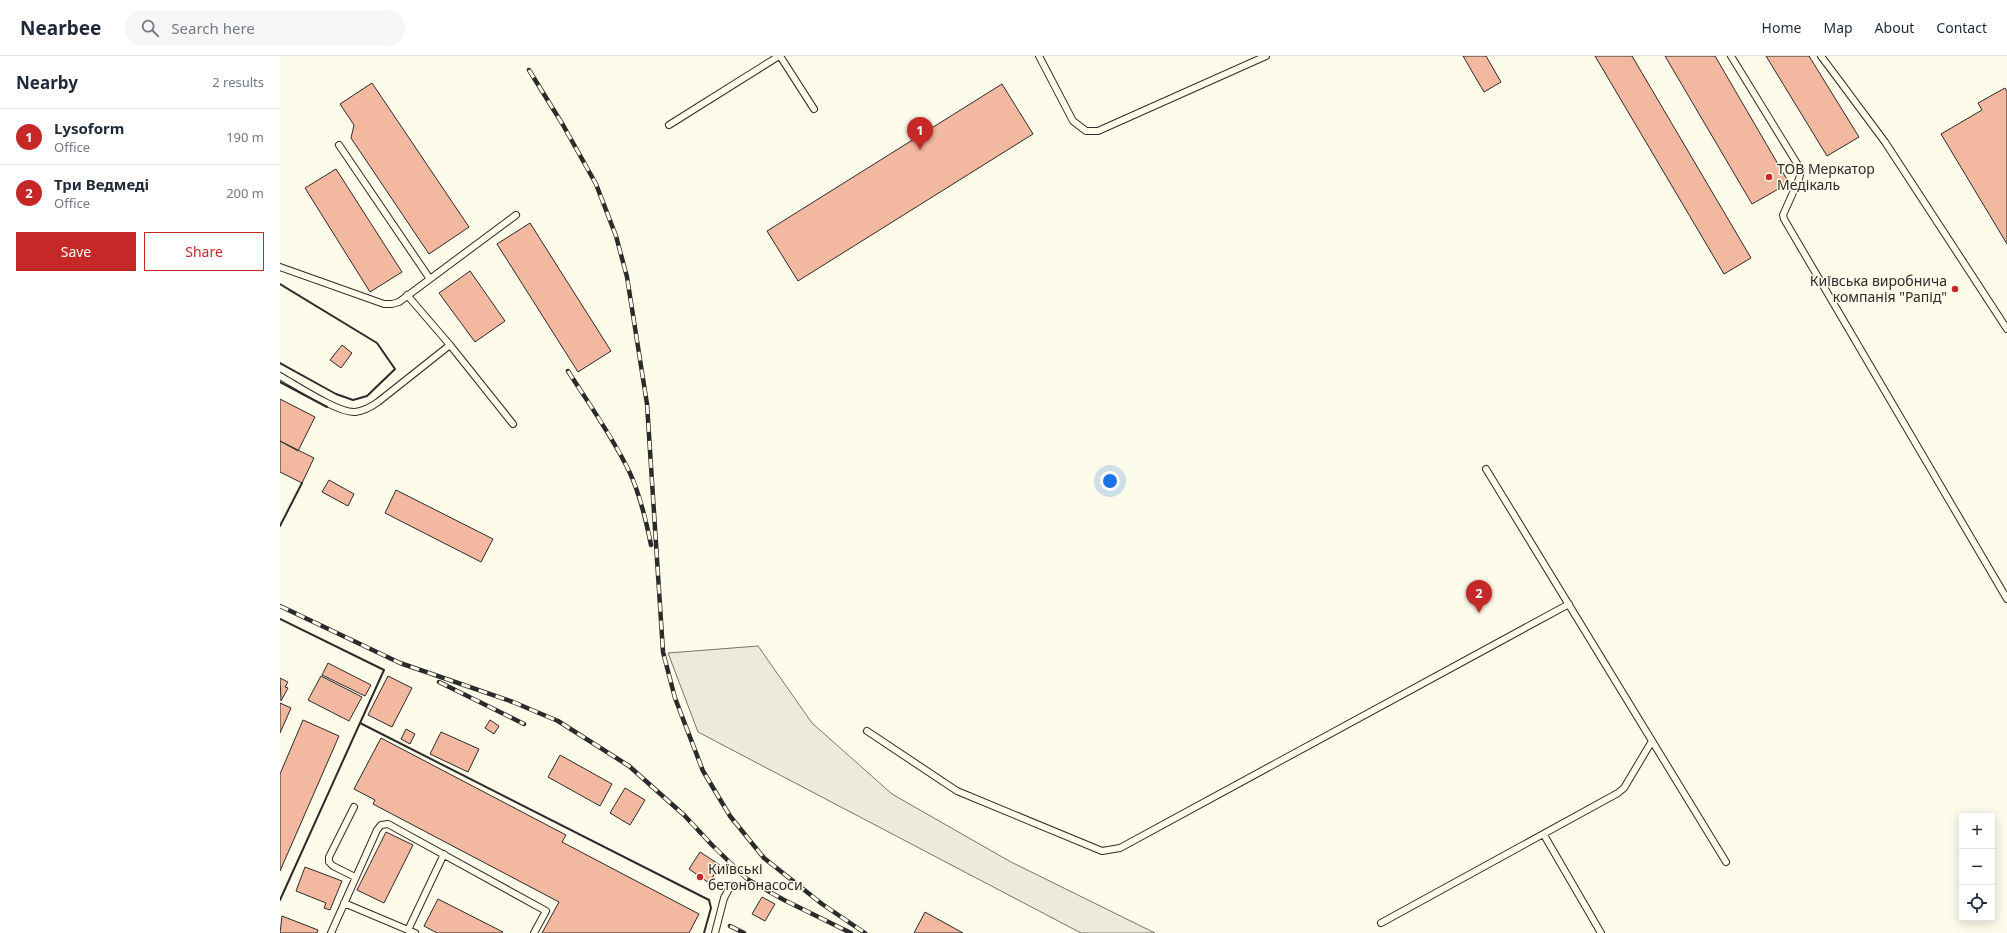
<!DOCTYPE html>
<meta charset="utf-8">
<style>
body{margin:0;font-family:"Noto Sans",sans-serif;background:#f6f6f7;color:#1f2937}
.controls{position:absolute;right:12px;bottom:12px;display:grid;overflow:hidden;border-radius:0px;box-shadow:0 2px 10px #0003}
.controls button{width:36px;height:36px;display:grid;place-items:center;padding:0;border:0;border-bottom:1px solid #e0e1e3;background:#fff;color:#1f2937;font:20px sans-serif}
.you{position:absolute;left:830px;top:425px;width:14px;height:14px;margin:-10px;border:3px solid #fff;border-radius:50%;background:#1a73e8;box-shadow:0 0 0 6px #1a73e833}
.badge{display:grid;place-items:center;width:26px;height:26px;border-radius:50%;background:#c62828;color:#fff;font-size:13px;font-weight:700}
.pin{position:absolute;translate:-50% -33px;filter:drop-shadow(0 1px 2px #0008)}
.pin::after{content:'';position:absolute;top:21px;width:14px;height:12px;background:inherit;clip-path:polygon(0 0,100% 0,50% 100%)}
.list{margin:0;padding:0;list-style:none}
h2{display:flex;justify-content:space-between;align-items:center;height:52px;margin:0;padding:0 16px;font-size:17px}
h2 small{font-size:13px;font-weight:400;color:#747a83}
.list li{display:grid;grid-template-columns:26px 1fr auto;gap:12px;align-items:center;box-sizing:border-box;height:56px;padding:0 16px;border-top:1px solid #e0e1e3}
.list b{display:block;font-size:15px;white-space:nowrap}
.list p{margin:0;font-size:13px;white-space:nowrap;color:#747a83}
.list em{font-size:13px;font-style:normal;color:#747a83}
.actions{display:flex;gap:8px;padding:12px 16px}
.actions a{flex:1;padding:9px 0;border:1px solid #c62828;border-radius:0px;text-align:center;font-size:14px;color:#c62828}
.actions .main{background:#c62828;color:#fff}
.icon{flex:none;width:22px;height:22px;fill:none;stroke:currentColor;stroke-width:2;stroke-linecap:round;stroke-linejoin:round}
.map{position:relative;flex:none;width:1727px;height:877px;overflow:hidden}
header{display:flex;align-items:center;gap:24px;box-sizing:border-box;height:56px;padding:0 20px;background:#fff;border-bottom:1px solid #e0e1e3}
header strong{font-size:19px}
nav{display:flex;gap:22px;margin-inline-start:auto;font-size:14px}
.search{width:280px;height:36px;background:#f6f6f7;display:flex;align-items:center;gap:10px;box-sizing:border-box;padding:0 14px;border-radius:22px;color:#747a83;font-size:15px}
main{display:flex}
aside{flex:1;background:#fff}
.map>svg:first-child{display:block}
</style>
<header>
<strong>Nearbee</strong>
<div class="search"><svg class="icon" aria-label="search" viewBox="0 0 24 24"><circle cx="10" cy="10" r="6"/><path d="M15 15l6 6"/></svg>Search here</div>
<nav><a>Home</a><a>Map</a><a>About</a><a>Contact</a></nav>
</header>
<main>
<aside>
<h2>Nearby<small>2 results</small></h2>
<ul class="list">
<li><span class="badge">1</span><div><b>Lysoform</b><p>Office</p></div><em>190 m</em></li>
<li><span class="badge">2</span><div><b>Три Ведмеді</b><p>Office</p></div><em>200 m</em></li>
</ul>
<div class="actions"><a class="main">Save</a><a>Share</a></div>
</aside>
<div class="map">
<svg width="1727" height="877" viewBox="0 0 1727 877">
<rect width="100%" height="100%" fill="#fdfbea"/>
<path fill="#ecebdb" stroke="#74746e" d="M478,590l54,77 80,71 119,68 144,71h-74l-383,-201 -30,-79z"/>
<path fill="#f2b8a0" stroke="#2b2b2b" d="M1183,0h23l15,26 -17,10z
M1315,0h37l119,202 -27,16z
M1385,0h50l74,127 -37,21z
M1486,0h43l50,81 -32,19z
M92,27l97,144 -40,27 -78,-116 3,-13 -14,-21z
M722,28l31,50 -235,147 -31,-50z
M1725,32l2,3v153l-66,-110 41,-24 -4,-7z
M56,113l66,103 -32,20 -65,-104z
M250,167l81,128 -33,21 -81,-128z
M190,215l35,50 -30,21 -36,-49z
M62,289l10,8 -11,15 -11,-8z
M0,343l35,18 -17,34 -18,-10z
M0,385l34,17 -12,25 -22,-11z
M49,424l25,14 -6,12 -26,-14z
M116,434l97,49 -12,23 -96,-49z
M48,607l43,22 -6,11 -43,-21z
M41,620l41,21 -13,24 -41,-21z
M108,620l24,12 -20,39 -24,-12z
M0,622l8,4 -3,5 3,1 -7,13z
M0,647l11,5 -11,25z
M23,664l36,16 -59,135v-97z
M210,664l9,6 -5,8 -9,-6z
M126,673l9,5 -5,10 -9,-5z
M161,676l38,17 -11,23 -38,-18z
M101,682l185,97 -4,7 137,72 -10,19h-147l17,-31 -186,-98 2,-4 -21,-11z
M280,699l52,29 -12,22 -52,-29z
M345,732l20,12 -15,25 -20,-12z
M106,776l27,13 -29,58 -27,-13z
M420,796l20,13 -11,18 -20,-14z
M25,811l37,14 -12,29 -6,-2 2,-5 -30,-12z
M482,841l13,7 -10,17 -13,-7z
M158,843l65,33 -1,1h-65l-13,-7z
M645,856l38,21h-49z
M2,860l36,14 -1,3h-37z"/>
<g fill="none" stroke-linecap="round" stroke-linejoin="round">
<g stroke="#2b2b2b" stroke-width="8">
<path id="lane" d="M500,0l34,53
M759,0l34,65 13,10h12l168,-75
M1451,0l70,114 -2,9 -16,36 1,4 223,380
M1541,0l64,86 122,187
M389,69l110,-69
M59,89l91,134
M0,211l104,37h8l7,-2 117,-87
M127,239l43,50 63,79
M0,320c16,9 58,37 75,36 9,-1 16,-5 23,-10l72,-57
M1206,413l240,393
M587,675l90,60 145,60 18,-3 449,-244
M74,751l-25,50v5l4,4 22,11
M1264,779l57,98
M64,847l71,30
M1101,867l237,-130 6,-5 28,-47
M128,874l36,-76
M51,877l46,-103 4,-5 7,-1 158,87 -12,22
M435,877l9,-35 7,-13"/>
</g>
<use href="#lane" stroke="#fdfbea" stroke-width="6"/>
<g stroke="#2b2b2b" stroke-width="4.5">
<path id="rail" d="M249,14l34,55 33,59 20,52 11,41 20,127 16,248 12,46 28,73 27,45 34,42 58,46 43,29
M288,315c21,33 44,65 61,100 11,23 17,49 22,74
M0,550l120,57 113,39 45,19 71,45 55,49 29,31 34,33 37,21 67,33
M159,626l85,42
M450,870l14,7"/>
</g>
<use href="#rail" stroke="#fdfbea" stroke-width="3" stroke-dasharray="9" stroke-linecap="butt"/>
<path stroke="#2b2b2b" stroke-width="2" d="M0,228l97,59 18,26 -28,27 -14,4 -17,-6 -56,-31
M0,326l47,25
M0,470l22,-43
M0,563l104,51 -104,230
M80,667l349,177 2,8 -7,25"/>
</g>
<g fill="#c62828" stroke="#fdfbea" stroke-width="1.5">
<circle cx="1489" cy="121" r="4"/>
<circle cx="1675" cy="233" r="4"/>
<circle cx="420" cy="821" r="4"/>
</g>
<g text-anchor="middle" stroke-width="3" stroke-linejoin="round" paint-order="stroke">
<g font-size="14" fill="#2b2b2b" stroke="#fdfbea" text-anchor="start">
<text x="1497" y="118">ТОВ Меркатор<tspan x="1497" dy="16">Медікаль</tspan></text>
<text x="1667" y="230" text-anchor="end">Київська виробнича<tspan x="1667" dy="16">компанія "Рапід"</tspan></text>
<text x="428" y="818">Київські<tspan x="428" dy="16">бетононасоси</tspan></text>
</g>
</g>
</svg>
<div class="controls">
<button>+</button>
<button>−</button>
<button><svg class="icon" aria-label="locate" viewBox="0 0 24 24"><circle cx="12" cy="12" r="6"/><path d="M12 2v4M12 18v4M2 12h4M18 12h4"/></svg></button>
</div>
<div class="you"></div>
<div class="pin badge" style="left:640px;top:94px">1</div>
<div class="pin badge" style="left:1199px;top:557px">2</div>
</div>
</main>
